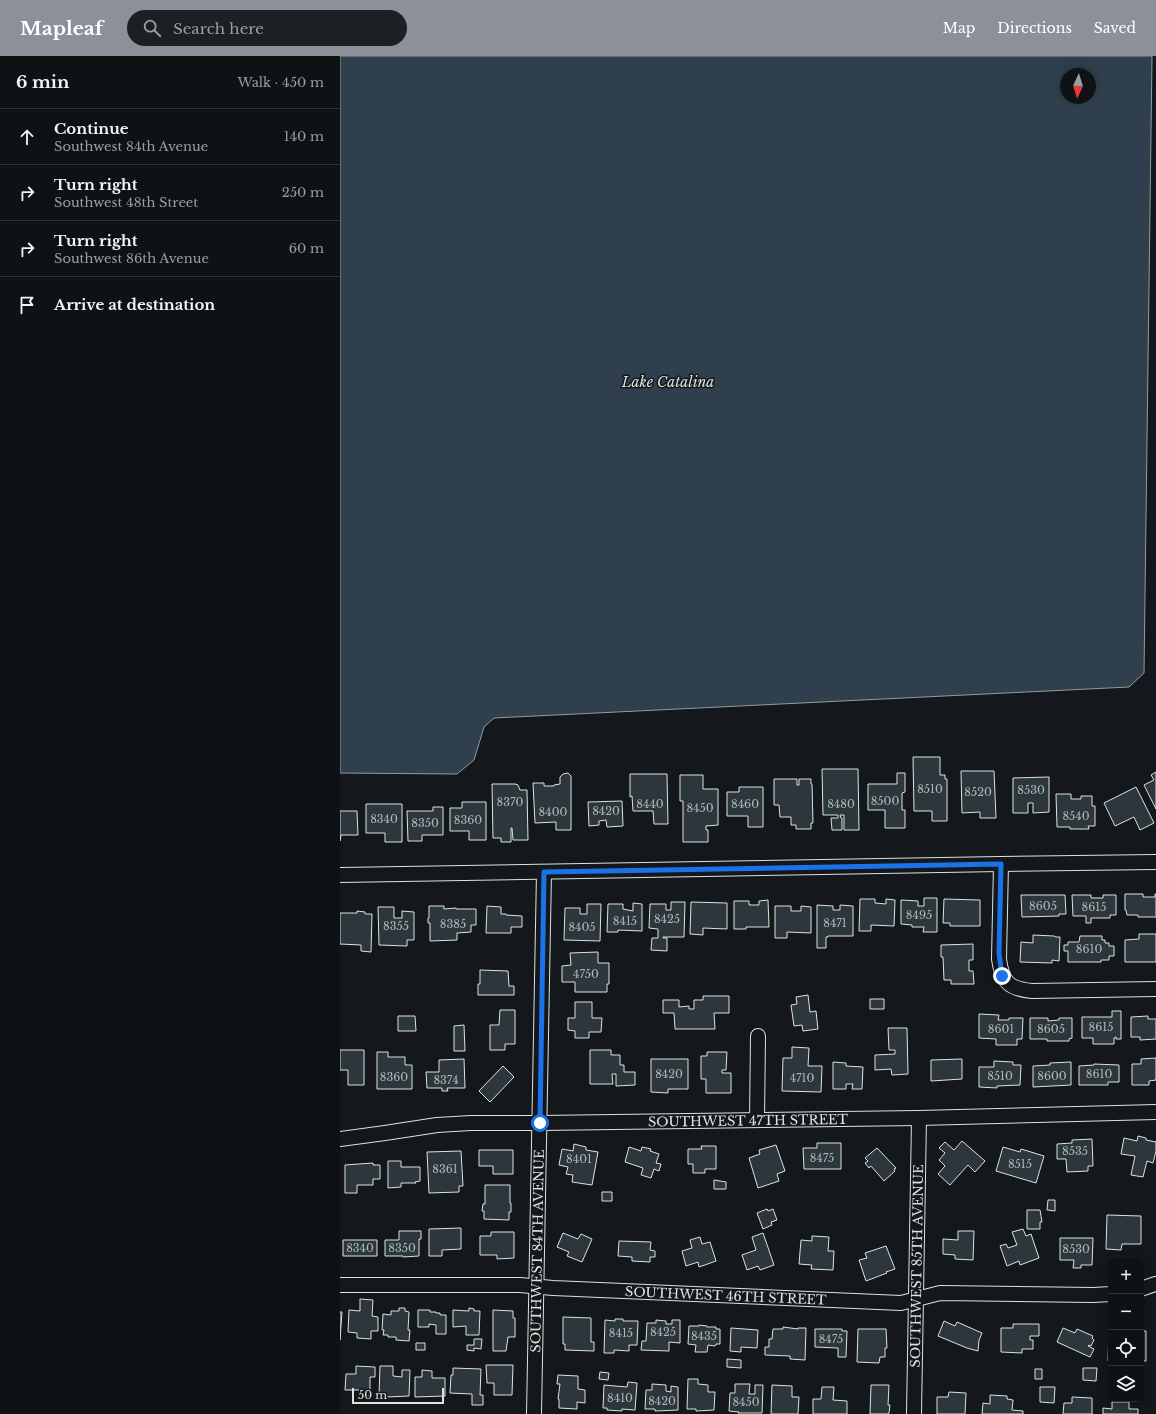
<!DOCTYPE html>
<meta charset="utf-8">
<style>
body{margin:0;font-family:"Libre Baskerville",serif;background:#1d2022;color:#f1f3f6}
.controls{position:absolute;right:12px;bottom:12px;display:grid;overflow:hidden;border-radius:8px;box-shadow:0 2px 10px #0003}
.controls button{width:36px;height:36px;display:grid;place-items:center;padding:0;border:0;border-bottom:1px solid #2f3234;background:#0f1215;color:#f1f3f6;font:20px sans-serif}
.compass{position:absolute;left:720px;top:12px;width:36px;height:36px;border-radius:50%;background:#0f1215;box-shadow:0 2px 10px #0003;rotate:184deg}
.scale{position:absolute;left:12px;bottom:10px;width:92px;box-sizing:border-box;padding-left:4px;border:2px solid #d8e6dc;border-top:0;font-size:11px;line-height:14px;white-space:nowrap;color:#d8e6dc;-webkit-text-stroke:3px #14181c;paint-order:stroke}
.stop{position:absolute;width:12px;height:12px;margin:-9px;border:3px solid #1a73e8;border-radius:50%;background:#fff}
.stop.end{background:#1a73e8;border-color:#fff;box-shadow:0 1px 4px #0008}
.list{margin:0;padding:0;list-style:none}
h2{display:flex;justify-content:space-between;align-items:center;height:52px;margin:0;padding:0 16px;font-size:17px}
h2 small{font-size:13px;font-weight:400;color:#9b9ea0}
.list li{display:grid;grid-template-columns:26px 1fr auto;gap:12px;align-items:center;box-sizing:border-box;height:56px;padding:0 16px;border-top:1px solid #2f3234}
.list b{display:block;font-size:15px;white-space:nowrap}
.list p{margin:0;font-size:13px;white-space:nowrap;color:#9b9ea0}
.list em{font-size:13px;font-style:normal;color:#9b9ea0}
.icon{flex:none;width:22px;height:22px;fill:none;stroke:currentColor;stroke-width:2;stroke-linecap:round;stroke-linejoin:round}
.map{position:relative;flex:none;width:816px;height:1358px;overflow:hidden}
header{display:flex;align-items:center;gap:24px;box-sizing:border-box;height:56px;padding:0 20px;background:#8c9099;color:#fff}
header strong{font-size:19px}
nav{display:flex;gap:22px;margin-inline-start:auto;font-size:14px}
.search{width:280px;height:36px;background:#1d2022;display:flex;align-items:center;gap:10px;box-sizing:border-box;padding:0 14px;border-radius:22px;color:#9b9ea0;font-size:15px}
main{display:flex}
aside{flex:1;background:#0f1215}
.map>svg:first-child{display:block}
</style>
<header>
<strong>Mapleaf</strong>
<div class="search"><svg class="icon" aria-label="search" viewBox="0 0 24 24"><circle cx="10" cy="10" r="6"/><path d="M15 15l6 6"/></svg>Search here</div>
<nav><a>Map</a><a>Directions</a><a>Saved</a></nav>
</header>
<main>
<aside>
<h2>6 min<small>Walk · 450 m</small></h2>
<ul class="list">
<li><svg class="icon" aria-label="ahead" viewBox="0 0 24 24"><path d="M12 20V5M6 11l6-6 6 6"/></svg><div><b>Continue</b><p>Southwest 84th Avenue</p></div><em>140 m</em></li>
<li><svg class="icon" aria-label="right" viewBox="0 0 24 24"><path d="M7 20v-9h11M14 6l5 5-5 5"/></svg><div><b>Turn right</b><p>Southwest 48th Street</p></div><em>250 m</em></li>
<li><svg class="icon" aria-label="right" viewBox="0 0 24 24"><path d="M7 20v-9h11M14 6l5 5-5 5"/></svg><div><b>Turn right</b><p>Southwest 86th Avenue</p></div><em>60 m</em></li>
<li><svg class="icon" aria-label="arrive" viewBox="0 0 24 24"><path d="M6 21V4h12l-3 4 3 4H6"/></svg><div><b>Arrive at destination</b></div></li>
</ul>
</aside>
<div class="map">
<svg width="816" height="1358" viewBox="0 0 816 1358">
<rect width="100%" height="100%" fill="#14181c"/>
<path fill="#2f3f4d" stroke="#939e99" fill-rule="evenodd" d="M0,0h812l-8,617 -15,14 -635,31 -10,9 -10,33 -17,14 -117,-1zM726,18h24v24h-24z"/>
<path fill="#2c363c" stroke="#d8e6dc" d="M573,701h27v18h5v4h2v42h-15v-10h-18z
M482,713h36l1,61h-15v-15h-4l1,3h1v12h-10l-1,-12h7v-3h-15z
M621,715h33l2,47h-16v-6l-18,1z
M816,716v37l-12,-24 10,-5 -3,-5z
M228,717l3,3v54h-15v-8l-21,1 -2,-40h11v3h10v-1l6,-1v-7l3,-3z
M557,717h8v19l-3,1v17h3v18h-20v-18h-17v-26h29z
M290,718h37l1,50h-14l-1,-13h-20l-1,-15 -2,1z
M340,719h23v14h15v36l-12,1v4h2v12h-25v-41h-3z
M709,721v35l-16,1v-10h-5v10h-15v-35z
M434,723h23v6h2v-6h12v5h1l1,39h-2v6h-15v-4h-5v-8h-11l-1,-12h-5z
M152,728h23l3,1 2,5h7l1,50h-15l-1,-12h-1v14h-10v-4h-8z
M399,731h24v40h-15v-11h-21v-24h12z
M796,731l18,36 -14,7 -6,-13 -19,9 -11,-23z
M716,738h15v5h10v-3h11v10h3v20h-7l1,3h-19v-2h-13z
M282,745l1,25 -16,1 -1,-7 -7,1v4l-10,1 -1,-24z
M122,746h24v38h-17v-9h-19v-23h12z
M26,748h36v38h-17v-9h-19z
M93,751h10v28h-21v6h-14l-1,-30h26z
M0,755h17l1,24h-17l-1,6z
M785,838h18v3h12v-3h1v23h-18v-2h-11l-1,-5h-1z
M681,839h44l1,19h-7v2l-37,1z
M732,839h19v3h12v-3h13v20h-6v3h-19v5h-5v-7h-13z
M584,842h13v34h-14l1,-5h-12v-2l-11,-1v-24l17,1v5h6z
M520,843h15v4l11,1v-5l9,1 -1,26 -23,-1v6h-12z
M604,843l36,1v26h-30v-3h-7z
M428,844l1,27h-23v2h-12v-28h15v4h10v-4z
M331,846h14l-1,35h-21v1h4v13l-16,-1 1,-12h6v-9l-9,-1 1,-24h16v6h5z
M351,846l36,1v26l-24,-1v7l-13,-1z
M293,847l9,1v27l-24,-1v2h-11l1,-28h15v5l10,2z
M247,848h14l-1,37 -36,-1 1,-32h15v6h7z
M477,849l16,1v4h7v-5l13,1v30h-25v1h-2v11h-9z
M89,850h15v3l12,-1v1h20v16h-5v7l-14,1v7l-27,1v-18h-2v-5h1z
M147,850l14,1v7h5v1l16,1v11h-11v6h-25z
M435,850h16v5h10v-5l10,1v26l-24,-1v6h-12z
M38,851h16v11h8v-7l12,1v28h-7v6l-28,-1z
M17,855l8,1v2h7l-1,38 -10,-1v-6l-21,-1v-31h17z
M799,878h17v28h-31v-22l14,-1z
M693,879l21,1 2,1h4l-1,24 -7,-1v3l-32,-1 1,-20 12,1z
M740,880h22v4h3v3h4v3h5v10h-5v4h-8v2h-33v-11h-4v-6h4v-3h11z
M633,888v16h-4v11h4l1,13h-23v-4h-7l-1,-23h-2v-12z
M258,896v11h11v21h-2v8h-32v-10h-13v-16l9,-1 -1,-12z
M140,914l28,1 1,15h5v9h-36v-11h2z
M468,939l2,17 6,-1 2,18 -15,2 -1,-6 -8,1 -3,-21 6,-1 -1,-7z
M363,940h26v17h-15l1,16h-40l-1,-16h-11v-13h16v7l10,-1v3h5v-9h9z
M530,943h14v10h-14z
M235,946h17v16h10l-1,14h-12v6h-14v-7l-7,-1v-12h7z
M160,954h15v34h-10v6h-15v-25h9z
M772,955h9v28h-5v-2l-2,1v6h-21v-6h-11v-21h30z
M639,958l20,1 -1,5h11v-2h14l-1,21h-5v6h-21v-6l-17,-1z
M58,960h17l1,15h-18z
M808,960v3h8v20l-16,1v-3h-9v-20z
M690,962h18v3l11,-1v-2h13v20l-3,1v2h-22v-2h-17z
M124,969l1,26h-11v-25z
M548,972h19l1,46 -16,1 -1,-6 -16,1v-15l20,-1v-4h-6z
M452,991l17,1 -1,18h14l-1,26 -39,-1 1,-33h9z
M0,994h24v35h-16v-15h-8z
M250,994h21v5h9v10h4v7h11v13l-19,1v-12h-4l1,10h-23z
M37,996h11v5h17v8h7v24h-35z
M367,996h20l-1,18h-4v3h9v20h-25v-14h-5v-23h6z
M816,1002v22l-7,1v4h-17v-21h9v-5z
M124,1003l1,29h-18l1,3h-6v-3h-15l-1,-16h13v-12z
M311,1003h37v30h-20v4l-17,-1z
M622,1003v20l-31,2v-21z
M654,1005l19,1v3h8l-1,20 -23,1v2l-18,-1v-20h15z
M493,1006l13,1v3l17,1 -1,22h-10l1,-5h-7v5h-13z
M731,1006v23l-38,2v-21l17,-1v-2z
M754,1008l25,1v17h-11v3h-29v-19l15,-1z
M163,1010l11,11 -24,25 -11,-11z
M798,1080l8,2v2l10,2v9l-3,12 -6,-2 -4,16 -12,-2 4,-19 -14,-2 3,-16 13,3z
M752,1083l1,27h-5v5l-21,1 -1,-13h-9v-15l15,-1v-3z
M622,1085l23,20 -10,11 -7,-7 -18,20 -12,-11 7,-8 -6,-6 6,-7 -6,-5 6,-6 9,8z
M477,1087h24v26h-37l-1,-21h14z
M234,1088l12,3v3l12,2 -6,33 -20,-3 1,-7 -7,-1 2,-7 -9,-2 3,-16 11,2z
M436,1089l9,26 -8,3 2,7 -21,7 -9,-30 11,-4 -1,-4z
M361,1090h15v23h-11v4h-12v-9h-5v-15h14z
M289,1091l12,4 1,-4 9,2 -1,2 9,3 -3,9 5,1 -2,7 -5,-2 -3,9 -10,-3 2,-7 -18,-6z
M663,1091l17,5 1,-3 23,7 -8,27 -40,-12z
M537,1092l19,20 -2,1 1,2 -11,10 -13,-15 -2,2 -4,-5 3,-2 -3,-3z
M139,1094h34v24h-20v-8h-14z
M121,1095l2,35h-4v6l-30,1 -2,-41z
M48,1105h13v6h19v14l-5,1 1,1h-15v4l-13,1z
M33,1107v2h7v14h-7v6h-16v8h-12v-28z
M374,1124l12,2v7h-12z
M145,1129h25v18h1v9h-2v8l-25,-1v-8h-2l1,-7h2z
M262,1136h10v9h-10z
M708,1144h7v11l-8,-1z
M427,1153l1,2 5,-2 4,11 -6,2 1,3 -9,4 -6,-16z
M687,1154h13l2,12h-2v7h-13z
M767,1159l34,1v28h-19l-1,6 -15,-1z
M121,1172v21l-19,1v6h-13v-27z
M683,1173l3,7 5,-2 8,24 -19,7 -1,-4 -12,5 -7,-20 6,-2 2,4 9,-3 -5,-13z
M59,1175h22v8h-2v17l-16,1v-1h-18v-16h14z
M618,1175h16l-1,29 -18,-1v-4l-12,-1v-15l15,1z
M151,1176h23v26l-17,1v-4h-17v-19h11z
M223,1177l15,6 3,-5 11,5 -10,23 -15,-6 2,-4 -12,-5z
M423,1177l11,32 -14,5 -2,-4 -11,4 -5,-15 14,-5 -4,-13z
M472,1180l17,1 -1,14h6l-1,19 -22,-1 1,-4 -13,-1 2,-24 11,1z
M360,1181l2,7 8,-2 6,19 -17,6 -1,-5 -12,4 -4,-15 10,-3 -2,-8z
M720,1182h33l-1,27h-11v3h-8l1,-8h-14z
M3,1184h34v16h-34z
M279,1185l32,1 -1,8 5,1v6h-5v5l-18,-1v-4l-14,-1z
M546,1190l9,23 -9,3 1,1 -21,8 -7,-21 8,-2 -2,-5z
M20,1243l13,1 -1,16 6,1v14h-7v8l-14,-1v-5l-9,-1 1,-22 11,1z
M59,1252h6v3l4,1 -1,18h2l-1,11 -13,-1v-3h-8v-2h-5l1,-5h-2l1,-16 8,1v-4h8z
M129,1252l5,1v2h6l-1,24h-13v-9l-13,1v-17l16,1z
M78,1254h12v2h6v1h4v2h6v19h-10v-9l-7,-1v3h-11z
M153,1254l20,1v7h2v19h-7l-2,14h-13z
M0,1256h2l-2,28z
M223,1261l28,1v24h3v9l-29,-1v-6h-2z
M275,1263h8v2h15l-1,24h-8v6l-15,-1v3h-10l1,-33 10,1z
M316,1264l10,1v3h6v-4h8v23l-11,-1v9l-28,-1 1,-9h4l1,-18h9z
M604,1265l11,5 2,-4 25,11 -3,7 -1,11 -11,-3 -29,-12z
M673,1268h26v12h-9v4h3v9h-11v4l-21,-1v-24h12z
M359,1269l8,1v1h9v2h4v15h-4l-1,2 -7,-1 -1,7h-12l1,-7 -8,-1 1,-18h10z
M443,1271l15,2v-1h8l-1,32 -15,-1v-3l-25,-1v-8h4v-8h3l1,-10h10z
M391,1272l27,2 -1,18 -16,-1v5l-11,-1z
M723,1272l12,5 2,-4 16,7 -1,2 2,2 -3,6 -2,-1 -1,1 6,3 -4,8 -33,-15z
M769,1272h2v33h-3z
M475,1273h27v2h5l-1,26h-8v-9l-23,-1z
M518,1273h28l1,19h-2v9h-5l-1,6 -22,-1z
M801,1275h5v30h-5z
M134,1283h8l-1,10 -7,-1v3l-7,-1v-5h7z
M76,1287h9v7h-9z
M387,1303l14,1v8l-14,-1z
M146,1309h27l-1,30h-18v-12h-7z
M16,1310l19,1v10h-5v19h-10v-6h-15l1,-16h10z
M40,1310h13v10l9,1v-7h8l-1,26 -22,1v-1h-8z
M113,1312l28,1 -1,26h3v10h-11v-11l-22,-1 1,-18h2z
M743,1312h14l-1,13 -13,-1z
M695,1313h7v10h-7z
M82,1314l10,1v7h13v18l-30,1v-20h7z
M260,1316l9,1 -1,7 -9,-1z
M218,1319l20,1v13l7,1v13l-8,-1v7l-18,-1v-9h-1l2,-15h-3z
M348,1323h10v5l10,1v7h7l-1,18 -18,1v-2h-9z
M288,1326l9,1 -2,27 -13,-1v2l-15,-1v-2h-4l1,-23 23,2z
M312,1328l14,1v6l5,1v-6l7,1v23l-23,1v-2h-10l1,-19h6z
M395,1328h15l-1,10h6v-9h8l-1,28h-24l1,-1 -10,-1 1,-18h5z
M432,1329l20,1v11h7l-1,17h-27z
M531,1329h18l-1,20h2l-1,8 -1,1h-18z
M482,1331h12l-1,13 14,1v13h-34v-15h8z
M700,1331h15l-1,16 -14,-1z
M609,1336l17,1 -1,21h-28v-17h11z
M650,1339l17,1v3l6,1 -1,10 11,1v3h-41l1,-11 7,1z
M732,1341l20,1v16h-29l1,-11h8z
M772,1346h17v7h9v5h-35v-6l9,1z"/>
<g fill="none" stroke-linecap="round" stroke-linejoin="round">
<g stroke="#d8e6dc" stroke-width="16">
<g id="minor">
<path d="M661,808l-2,95c3,23 10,30 33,32l124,-2"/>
<path d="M0,819l661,-11 155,-2"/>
<path d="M417,1064l1,-84"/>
<path id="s1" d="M0,1083l45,-6 52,-8 34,-2h69l379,-5 237,-6"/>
<path id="s2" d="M0,1229h180l33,3 348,15 39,-10 153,2 18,-1"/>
<path d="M801,1233l14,-5"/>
<path id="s3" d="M194,1358l10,-542"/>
<path id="s4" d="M574,1358l5,-296"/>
</g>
</g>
<use href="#minor" stroke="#14181c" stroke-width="14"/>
</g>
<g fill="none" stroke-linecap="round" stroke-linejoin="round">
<path stroke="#1a73e8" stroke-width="5" d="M200,1067l4,-251 457,-8 -2,89 3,23"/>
</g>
<g text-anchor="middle" stroke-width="3" stroke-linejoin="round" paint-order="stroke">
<g font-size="11" fill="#adbab4">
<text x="590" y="737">8510</text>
<text x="691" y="738">8530</text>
<text x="638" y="740">8520</text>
<text x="545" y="749">8500</text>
<text x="170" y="750">8370</text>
<text x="310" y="752">8440</text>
<text x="405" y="752">8460</text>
<text x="501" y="752">8480</text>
<text x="360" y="756">8450</text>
<text x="266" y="759">8420</text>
<text x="213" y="760">8400</text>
<text x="736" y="764">8540</text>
<text x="44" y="767">8340</text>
<text x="128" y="768">8360</text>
<text x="85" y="771">8350</text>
<text x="703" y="854">8605</text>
<text x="754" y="855">8615</text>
<text x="579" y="863">8495</text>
<text x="327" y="867">8425</text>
<text x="285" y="869">8415</text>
<text x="495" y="871">8471</text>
<text x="113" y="872">8385</text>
<text x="56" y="874">8355</text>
<text x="242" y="875">8405</text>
<text x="749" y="897">8610</text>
<text x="246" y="922">4750</text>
<text x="761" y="975">8615</text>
<text x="661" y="977">8601</text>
<text x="711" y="977">8605</text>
<text x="329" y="1022">8420</text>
<text x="759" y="1022">8610</text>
<text x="660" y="1024">8510</text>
<text x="712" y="1024">8600</text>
<text x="54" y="1025">8360</text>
<text x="462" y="1026">4710</text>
<text x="106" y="1028">8374</text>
<text x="735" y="1099">8535</text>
<text x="482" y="1106">8475</text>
<text x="239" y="1107">8401</text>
<text x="680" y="1112">8515</text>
<text x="105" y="1117">8361</text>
<text x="20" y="1196">8340</text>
<text x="62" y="1196">8350</text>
<text x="736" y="1197">8530</text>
<text x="323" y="1280">8425</text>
<text x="281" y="1281">8415</text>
<text x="364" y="1284">8435</text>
<text x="491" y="1287">8475</text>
<text x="280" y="1346">8410</text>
<text x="322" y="1349">8420</text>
<text x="406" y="1350">8450</text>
</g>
<g font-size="13" fill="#d8e6dc" stroke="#14181c">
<text dy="5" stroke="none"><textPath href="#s1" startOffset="409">SOUTHWEST 47TH STREET</textPath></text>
<text dy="5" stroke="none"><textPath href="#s3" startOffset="163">SOUTHWEST 84TH AVENUE</textPath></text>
<text dy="5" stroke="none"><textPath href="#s4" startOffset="148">SOUTHWEST 85TH AVENUE</textPath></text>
<text dy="5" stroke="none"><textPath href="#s2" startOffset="386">SOUTHWEST 46TH STREET</textPath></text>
</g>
<g font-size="14" font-style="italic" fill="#d8e6dc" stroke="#14181c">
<text x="328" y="331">Lake Catalina</text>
</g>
</g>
</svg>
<div class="controls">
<button>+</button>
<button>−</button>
<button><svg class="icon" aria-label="locate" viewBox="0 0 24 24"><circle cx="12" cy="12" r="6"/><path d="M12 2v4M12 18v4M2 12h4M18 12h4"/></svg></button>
<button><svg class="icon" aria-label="layers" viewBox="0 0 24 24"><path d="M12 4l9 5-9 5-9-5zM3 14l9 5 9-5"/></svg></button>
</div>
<svg class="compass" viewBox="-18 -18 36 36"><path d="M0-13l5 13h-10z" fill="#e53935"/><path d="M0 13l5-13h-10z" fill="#9b9ea0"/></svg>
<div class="scale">50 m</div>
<div class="stop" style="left:200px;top:1067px"></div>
<div class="stop end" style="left:662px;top:920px"></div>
</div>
</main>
